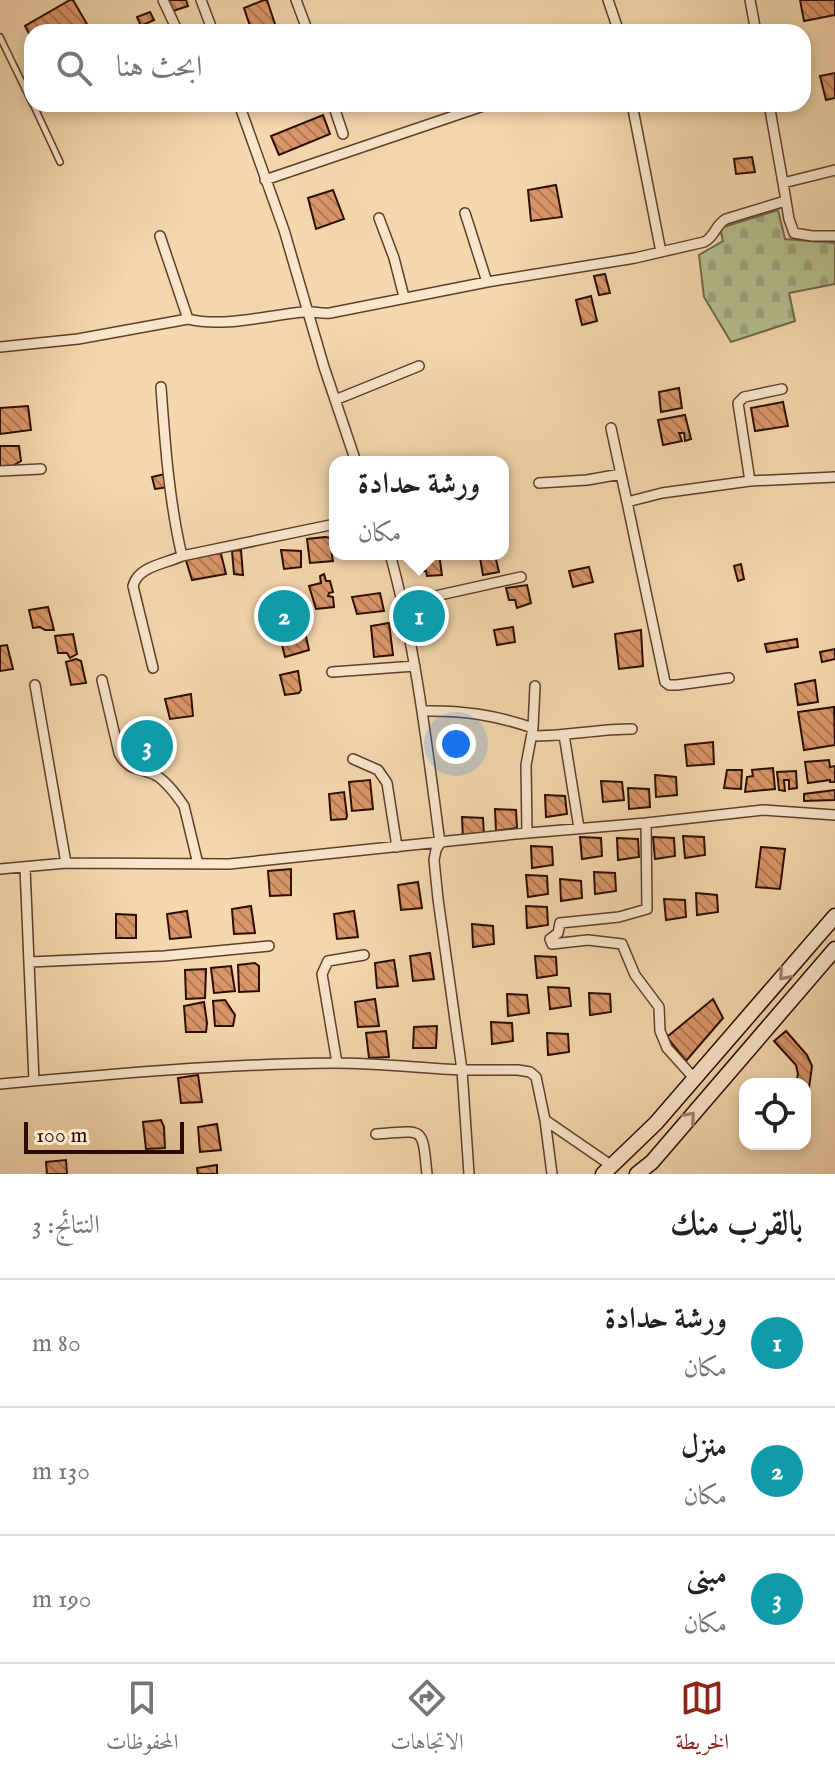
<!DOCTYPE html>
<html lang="ar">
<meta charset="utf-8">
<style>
body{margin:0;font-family:"IM FELL English",Amiri,serif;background:#f2f2f2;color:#222;direction:rtl}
.controls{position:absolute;right:24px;bottom:24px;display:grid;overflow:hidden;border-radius:16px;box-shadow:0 4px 12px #0003}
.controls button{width:72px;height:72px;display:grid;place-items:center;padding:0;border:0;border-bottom:2px solid #e0e0e0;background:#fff;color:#222;font:40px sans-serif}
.scale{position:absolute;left:24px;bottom:20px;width:160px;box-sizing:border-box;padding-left:8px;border:4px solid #2b0c00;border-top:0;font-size:22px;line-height:28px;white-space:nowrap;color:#2b0c00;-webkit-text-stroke:6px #f8e5ca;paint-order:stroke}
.you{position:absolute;left:456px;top:744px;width:28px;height:28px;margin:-20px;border:6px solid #fff;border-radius:50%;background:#1a73e8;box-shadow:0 0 0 12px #1a73e833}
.badge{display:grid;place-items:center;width:52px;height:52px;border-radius:50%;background:#8f2418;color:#fff;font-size:26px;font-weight:700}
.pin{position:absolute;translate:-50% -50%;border:4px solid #fff;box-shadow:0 2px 8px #0006}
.popup{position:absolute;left:329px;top:456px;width:180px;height:104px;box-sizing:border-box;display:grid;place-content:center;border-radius:16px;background:#fff;filter:drop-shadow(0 2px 6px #0005);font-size:26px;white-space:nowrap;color:#767676}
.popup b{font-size:30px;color:#222}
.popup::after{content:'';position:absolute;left:50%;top:100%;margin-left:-16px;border:16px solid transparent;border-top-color:#fff}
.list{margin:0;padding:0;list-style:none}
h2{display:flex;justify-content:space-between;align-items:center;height:104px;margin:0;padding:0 32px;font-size:34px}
h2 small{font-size:26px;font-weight:400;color:#767676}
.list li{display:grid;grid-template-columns:52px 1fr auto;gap:24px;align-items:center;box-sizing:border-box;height:128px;padding:0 32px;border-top:2px solid #e0e0e0}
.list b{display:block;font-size:30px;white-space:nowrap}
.list p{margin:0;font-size:26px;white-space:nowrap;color:#767676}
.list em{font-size:26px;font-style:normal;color:#767676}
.icon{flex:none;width:44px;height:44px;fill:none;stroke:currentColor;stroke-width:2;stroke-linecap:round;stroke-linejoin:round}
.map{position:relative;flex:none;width:835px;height:1174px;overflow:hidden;direction:ltr}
.search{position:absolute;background:#fff;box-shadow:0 4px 12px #0003;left:24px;right:24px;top:24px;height:88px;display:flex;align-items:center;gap:20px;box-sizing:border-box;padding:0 28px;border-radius:24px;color:#767676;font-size:30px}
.sheet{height:488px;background:#fff}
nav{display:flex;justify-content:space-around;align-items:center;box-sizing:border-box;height:112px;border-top:2px solid #e0e0e0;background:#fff;font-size:22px;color:#767676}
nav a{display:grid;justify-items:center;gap:4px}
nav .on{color:#8f2418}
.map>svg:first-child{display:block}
</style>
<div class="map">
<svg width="835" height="1174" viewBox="0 0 835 1174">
<defs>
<pattern id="cemetery-stones" width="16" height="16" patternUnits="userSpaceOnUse" patternTransform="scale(2)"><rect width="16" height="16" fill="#b5bf8f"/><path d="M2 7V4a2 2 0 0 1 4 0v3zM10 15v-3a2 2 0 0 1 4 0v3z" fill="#9ca37a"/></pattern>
<pattern id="building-back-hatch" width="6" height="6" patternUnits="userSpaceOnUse" patternTransform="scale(2)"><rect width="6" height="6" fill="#da9669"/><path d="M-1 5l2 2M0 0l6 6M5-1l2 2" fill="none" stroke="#b17954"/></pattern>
</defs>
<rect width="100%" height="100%" fill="#f4d7ad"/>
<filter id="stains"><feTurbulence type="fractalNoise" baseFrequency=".0025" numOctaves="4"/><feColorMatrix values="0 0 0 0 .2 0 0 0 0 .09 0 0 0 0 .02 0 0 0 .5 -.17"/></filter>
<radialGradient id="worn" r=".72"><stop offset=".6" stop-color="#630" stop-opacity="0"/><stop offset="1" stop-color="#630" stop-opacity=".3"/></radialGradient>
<path fill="url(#cemetery-stones)" stroke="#706648" stroke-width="2" d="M778,210l7,29 50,4v41l-46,9 6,28 -64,21 -27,-45 -5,-42 24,-14 -3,-13z"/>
<path fill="url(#building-back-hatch)" stroke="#2b0c00" stroke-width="2" d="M70,0h3l18,31 -59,1v7l-7,-13z
M166,0h20l2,6 -18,6z
M264,0h3l10,30 -6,2h-19l-8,-24z
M800,0h35v15l-31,6z
M150,12l4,8 -13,6 -4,-9z
M835,73v25l-9,2 -6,-24z
M323,115l7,19 -51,21 -8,-19z
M752,157l3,15 -19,2 -2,-15z
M556,185l6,32 -31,4 -3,-31z
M333,190l11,29 -28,10 -8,-31z
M605,274l5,19 -11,2 -5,-19z
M591,296l6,25 -15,4 -6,-25z
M679,388l3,20 -21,4 -2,-20z
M783,402l5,24 -33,5 -4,-23z
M28,406l3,24 -31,4v-26z
M685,415l6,24 -6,2 -1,-8h-5l3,8 -19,4 -5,-25z
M0,446h19l2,15 -12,7 -9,-1z
M169,473l1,14 -15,2 -3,-12z
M325,537l7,1 2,10 -3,1 2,12 -23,2 -3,-24z
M220,550l6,24 -34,6 -7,-23z
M241,550l2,25 -9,-1 -2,-23z
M281,550l20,1v16l-17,2z
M439,554l3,21 -15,1 -1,-5h-7l-3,-16z
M495,555l4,17 -16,3 -3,-17z
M741,564l3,15 -6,2 -4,-15z
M589,567l4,15 -20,5 -4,-16z
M324,574l2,7h4l3,11 -4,1 -1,3 5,1 1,10 -18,2 -7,-23 12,-3 -1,-7z
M527,585l4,18 -14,5 -2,-8h-6l-3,-12z
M380,593l4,18 -27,3 -5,-17z
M293,604l3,23 -20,4 -3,-25z
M48,607l6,23h-9l-5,-3 -7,1 -4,-18z
M389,623l4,32 -19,2 -3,-31z
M513,627l2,15 -18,3 -3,-15z
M641,630l2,36 -24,3 -4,-35z
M301,631l4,1 4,18 -24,7 -5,-21z
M73,634l4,20 -7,4 -3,-5h-9l-3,-17z
M797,639l1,8 -31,5 -2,-8z
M7,645l6,24 -13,2v-25z
M835,649v10l-13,3 -2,-10z
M76,659l5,2 5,22 -15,2 -5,-23z
M298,671l3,19 -2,3 -14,2 -5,-20z
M815,680l3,22 -20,3 -3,-21z
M191,694l2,22 -23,3 -5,-20z
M834,707l1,38 -31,5 -6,-38z
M155,724l5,29 -23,4 -3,-18 1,-13z
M713,742l1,22 -27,2 -2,-21z
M829,760l1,7 5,-1v16h-5v-2l-22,3 -3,-21z
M773,768l2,21 -30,3 2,-15 6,-1 -1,-6z
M727,770h15l-1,19 -17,-1z
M796,771l1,17 -8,1v-9h-5l1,11 -6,-1 -2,-18z
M655,775l21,2 1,18 -21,2z
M370,780l3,29 -21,2 -3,-29z
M601,781l21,1 2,18 -21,2z
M628,788l21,1 1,18 -21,2z
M835,790v10l-31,1v-7z
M344,792l3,24 -1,3 -15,1 -2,-26z
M545,795l20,1 2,18 -21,3z
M495,809l21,1 1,18 -21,3z
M462,817l21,1 1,18 -21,2z
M683,836l21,1 1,18 -20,3z
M580,837l21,1 1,18 -20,3z
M653,837l21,1 1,18 -20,3z
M617,838l21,1 1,18 -21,3z
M531,846l21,1 1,18 -21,3z
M761,847l24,2 -5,40 -24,-2z
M291,869v26l-21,1 -2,-25z
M594,872l21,1 1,18 -21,3z
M526,875l21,1 1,18 -20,3z
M560,879l21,2 1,17 -21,3z
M418,882l4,26 -21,2 -3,-25z
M696,893l21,2 1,17 -21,3z
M664,899l21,1 1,17 -20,3z
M251,906l4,27 -21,1 -2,-25z
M526,906l21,1 1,18 -21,3z
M187,911l4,26 -21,2 -3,-25z
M354,911l4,26 -21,2 -3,-25z
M116,914l20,1v23h-20z
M472,924l21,2 1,18 -21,3z
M430,953l4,26 -21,2 -3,-25z
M535,956l21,1 1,18 -20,3z
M394,960l4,26 -21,2 -2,-25z
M255,963l4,3v25l-20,1 -1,-27z
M231,966l4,25 -21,2 -3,-25z
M206,969l-1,29 -19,1 -1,-29z
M548,987l21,1 2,18 -21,3z
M589,993l21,1 1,18 -21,3z
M507,994l20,1 2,18 -21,3z
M375,999l4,27 -21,1 -3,-25z
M713,999l10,19 -37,43 -19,-24z
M225,1000l10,15 -2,11h-18l-2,-25z
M204,1002l3,21 -1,9h-20l-2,-26z
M491,1022l21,1 1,18 -21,3z
M437,1026l-1,22h-23l1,-21z
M386,1031l3,26 -20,1 -3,-25z
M786,1031l21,24 5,11 -3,22 -4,-1v-3h-9l2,-10 -2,-9 -22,-24z
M547,1033l21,1 1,18 -21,3z
M198,1075l4,27 -21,1 -3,-25z
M161,1120l3,7 1,21 -19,1 -3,-27z
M217,1124l4,26 -21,2 -2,-25z
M66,1160l1,14h-20l-1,-12z
M217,1165v9h-19l-1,-6z"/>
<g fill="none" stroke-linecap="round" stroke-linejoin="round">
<g stroke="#5d3f2b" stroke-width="8">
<path id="lane" d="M0,37l32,66
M33,104l27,58"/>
</g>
<g stroke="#5d3f2b" stroke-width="12">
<path id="street" d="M163,0l15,32
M201,0l12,32
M296,0l12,32
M608,0l11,32
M750,0l6,32
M239,104l45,126 40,137 32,95
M333,104l10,30
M632,104l29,148
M769,104l14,79 52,-13
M265,180l224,-76
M783,183l6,36 5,14 18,3h23
M465,213l22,69
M379,218l15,40 10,39
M160,236l28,83
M0,347l78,-8 110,-20c36,9 80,-4 116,-7 9,-1 17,2 26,1l157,-31 148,-24 69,-16c11,-5 11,-17 22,-23l59,-18
M161,387c4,56 8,114 21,169l153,-32
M335,400l84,-34
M611,428l16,74
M0,471l41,-2
M750,481l-12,-78 6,-6 38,-8
M539,483l48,-3 34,-6
M390,554c26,94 37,192 50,289l-4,7 -2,10 4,39 24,171h56l12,2 6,5 9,43 7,54
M404,603l117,-26
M153,668l-20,-82c5,-20 32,-22 49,-30
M332,672l83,-6
M729,678l-52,7h-8l-4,-3 -38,-180 35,-9 88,-12 85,-4
M102,680l17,73c10,20 23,14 38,23 11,7 20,20 27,30l14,58
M35,685l31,178
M422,711c40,-1 73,4 111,17
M564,735l15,93
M532,736c34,0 67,-7 100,-7
M353,759l25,11 9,13 10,64
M646,823l1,86 -28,8 -59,6 -2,10 -8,6 2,5 36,-4 34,4 13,31 24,32 1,24 7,17 27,30
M527,833l-1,-68 7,-37 2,-42
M25,868l9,213
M0,869l66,-6 163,1 287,-30 130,-11 117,-13 72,5
M30,962l134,-6 105,-10
M337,1063l-15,-89 6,-13 36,-6
M0,1084c111,-10 222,-20 334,-21 43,0 86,5 128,7l7,104
M545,1120l67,46
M376,1134c48,-3 46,-10 51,40"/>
</g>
<g stroke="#2b0c00" stroke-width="17">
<path id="secondary" d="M603,1174l53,-51 179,-207
M637,1174l15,-12 183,-213"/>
</g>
<use href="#lane" stroke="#f8e5ca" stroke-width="5"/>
<use href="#street" stroke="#f8e5ca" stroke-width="9"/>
<use href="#secondary" stroke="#f8e5ca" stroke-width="14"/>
</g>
<defs><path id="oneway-chevron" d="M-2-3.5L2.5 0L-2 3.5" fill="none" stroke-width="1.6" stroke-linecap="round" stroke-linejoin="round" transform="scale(2)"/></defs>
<g stroke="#9c836f">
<use href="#oneway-chevron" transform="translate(784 975) rotate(131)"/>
<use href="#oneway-chevron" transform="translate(690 1117) rotate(-49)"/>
</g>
<rect width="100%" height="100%" filter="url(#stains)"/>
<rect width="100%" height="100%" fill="url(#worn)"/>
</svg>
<div class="controls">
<button><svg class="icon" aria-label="locate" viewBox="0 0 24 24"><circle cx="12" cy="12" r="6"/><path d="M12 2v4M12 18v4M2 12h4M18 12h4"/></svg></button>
</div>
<div class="scale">100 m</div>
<div class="you"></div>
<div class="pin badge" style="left:419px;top:616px;background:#0f9aa8">1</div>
<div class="popup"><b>ورشة حدادة</b>مكان</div>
<div class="pin badge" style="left:284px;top:616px;background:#0f9aa8">2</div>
<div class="pin badge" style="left:147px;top:746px;background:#0f9aa8">3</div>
<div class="search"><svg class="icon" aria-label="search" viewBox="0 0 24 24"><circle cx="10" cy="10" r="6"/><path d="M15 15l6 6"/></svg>ابحث هنا</div>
</div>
<section class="sheet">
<h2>بالقرب منك<small>النتائج: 3</small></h2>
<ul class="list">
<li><span class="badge" style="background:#0f9aa8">1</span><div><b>ورشة حدادة</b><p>مكان</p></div><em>80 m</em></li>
<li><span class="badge" style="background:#0f9aa8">2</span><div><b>منزل</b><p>مكان</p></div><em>130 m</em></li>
<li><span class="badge" style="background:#0f9aa8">3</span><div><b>مبنى</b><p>مكان</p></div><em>190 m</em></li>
</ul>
</section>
<nav>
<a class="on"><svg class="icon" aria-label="map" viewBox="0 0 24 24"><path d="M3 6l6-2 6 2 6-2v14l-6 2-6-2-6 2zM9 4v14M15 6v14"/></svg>الخريطة</a>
<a><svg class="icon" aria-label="directions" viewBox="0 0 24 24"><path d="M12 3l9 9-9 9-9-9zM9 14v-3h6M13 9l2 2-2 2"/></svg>الاتجاهات</a>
<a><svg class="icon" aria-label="saved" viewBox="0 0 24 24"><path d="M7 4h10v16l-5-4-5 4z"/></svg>المحفوظات</a>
</nav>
